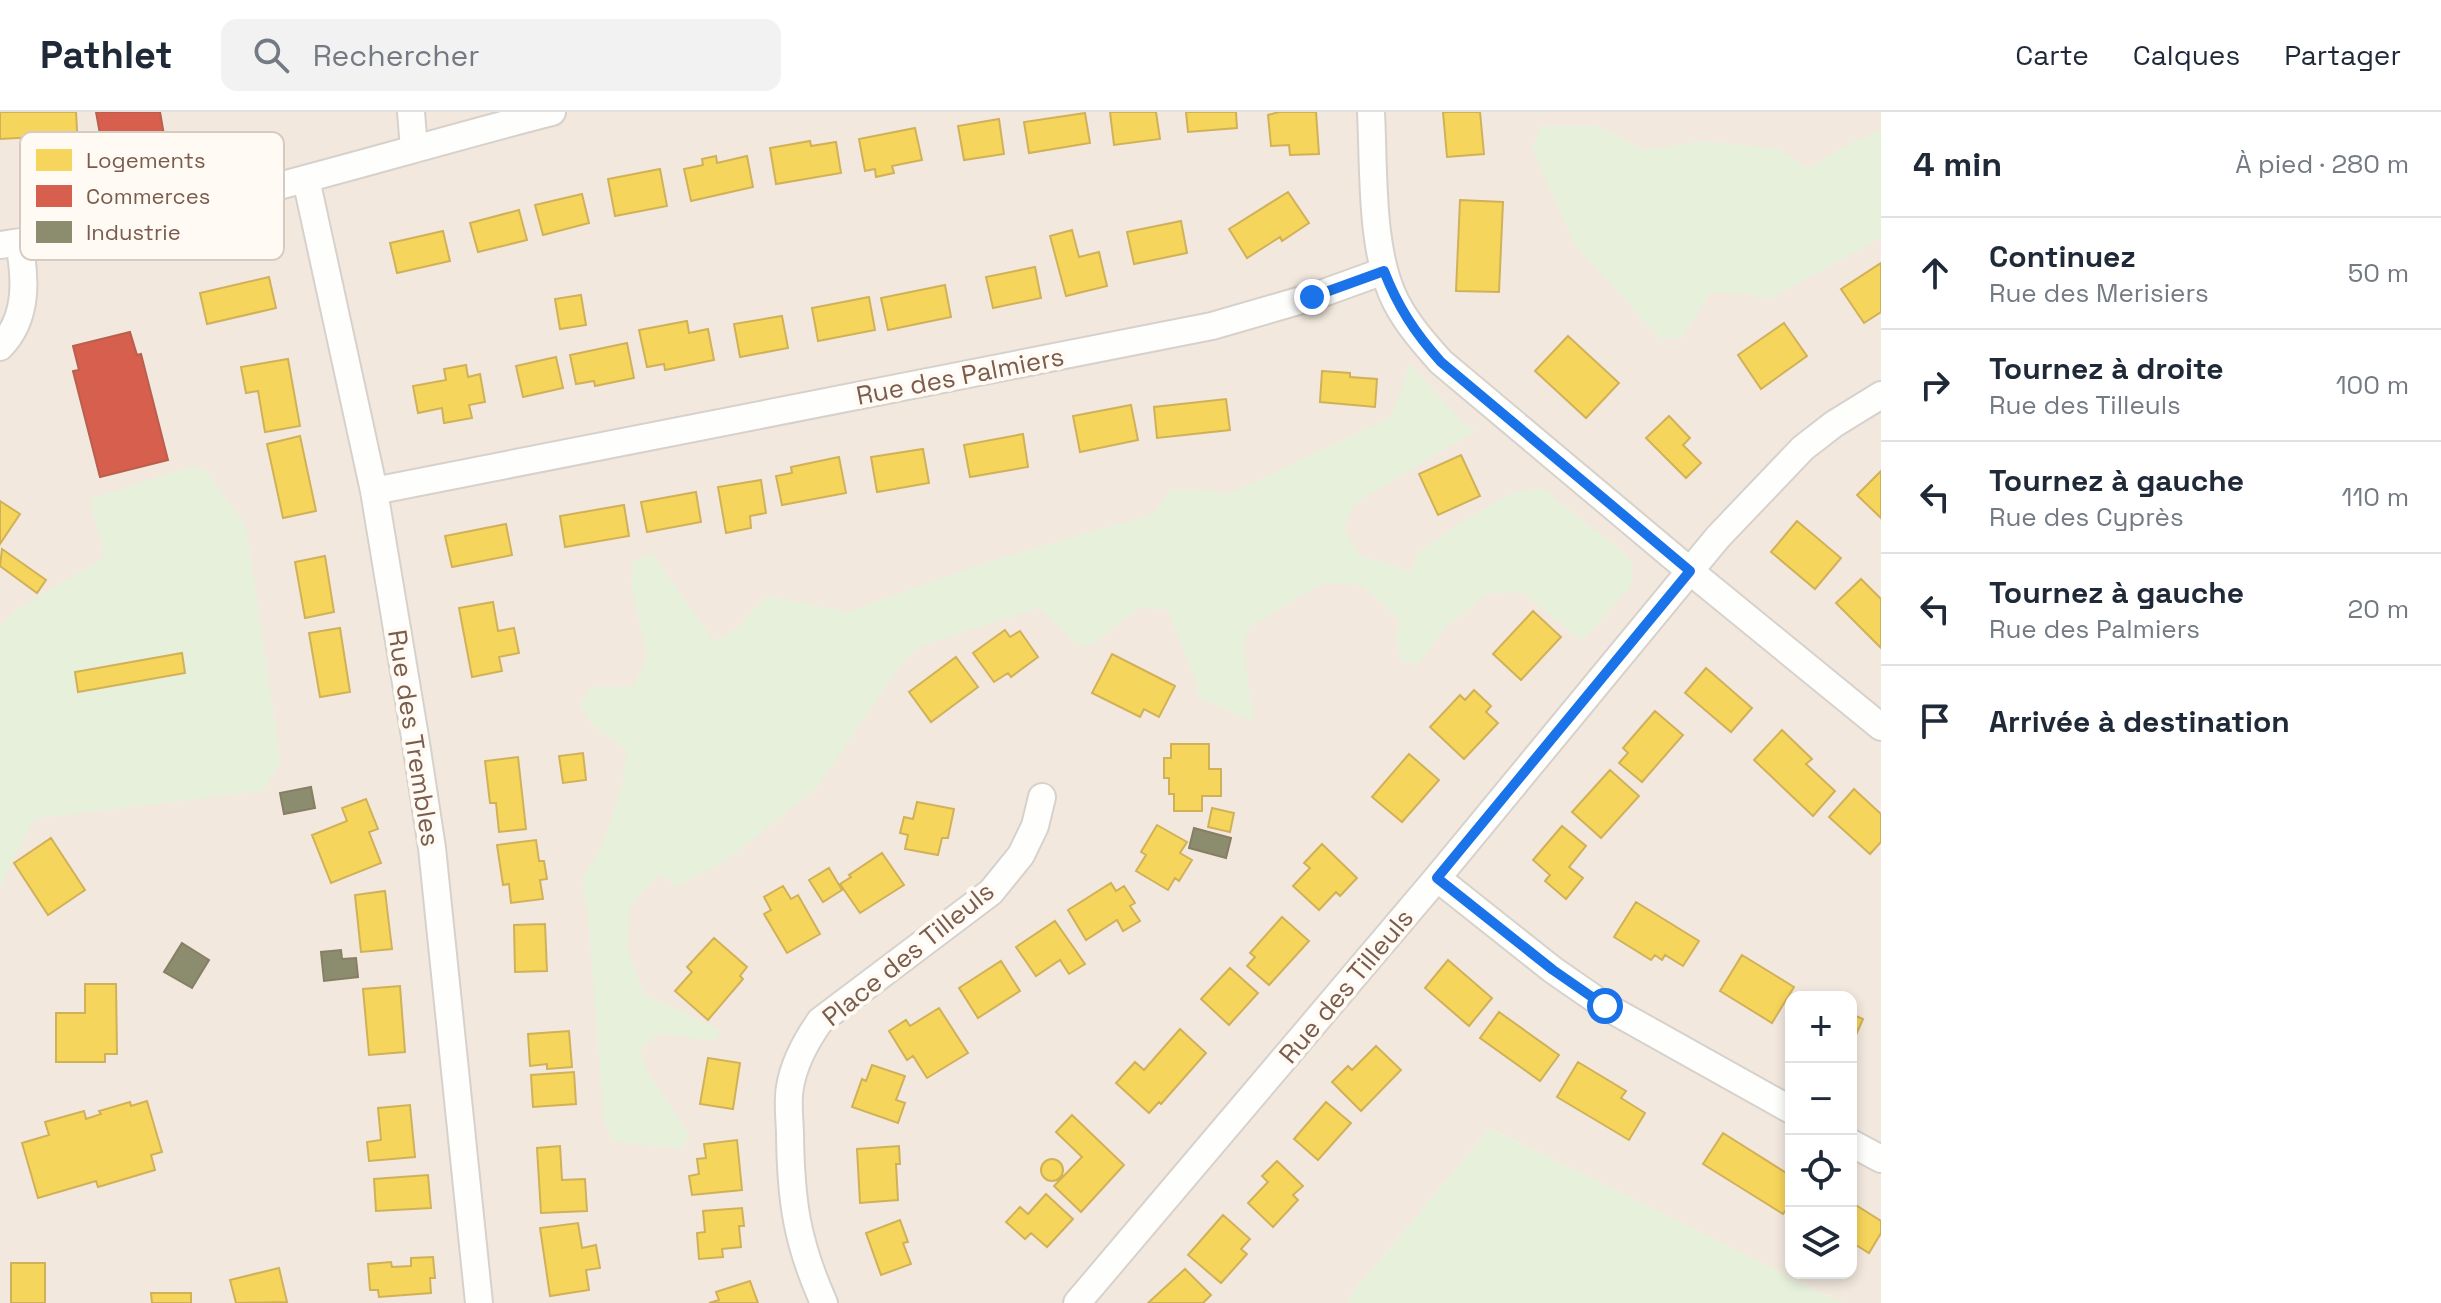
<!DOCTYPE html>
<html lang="fr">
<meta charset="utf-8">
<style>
body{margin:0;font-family:"Space Grotesk",sans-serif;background:#f2f2f3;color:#1f2937}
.controls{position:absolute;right:24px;bottom:24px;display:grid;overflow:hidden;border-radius:16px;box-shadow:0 4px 12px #0003}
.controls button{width:72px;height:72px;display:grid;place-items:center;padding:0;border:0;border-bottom:2px solid #e0e1e3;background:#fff;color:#1f2937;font:40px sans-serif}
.stop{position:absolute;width:24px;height:24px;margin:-18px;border:6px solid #1a73e8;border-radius:50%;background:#fff}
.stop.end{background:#1a73e8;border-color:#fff;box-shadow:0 2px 8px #0008}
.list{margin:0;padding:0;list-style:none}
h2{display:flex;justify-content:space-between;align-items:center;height:104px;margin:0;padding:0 32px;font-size:34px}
h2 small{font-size:26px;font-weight:400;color:#747a83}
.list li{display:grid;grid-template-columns:52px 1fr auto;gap:24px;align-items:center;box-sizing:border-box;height:112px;padding:0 32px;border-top:2px solid #e0e1e3}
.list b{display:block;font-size:30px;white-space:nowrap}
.list p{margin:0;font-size:26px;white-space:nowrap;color:#747a83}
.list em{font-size:26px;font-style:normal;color:#747a83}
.icon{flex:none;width:44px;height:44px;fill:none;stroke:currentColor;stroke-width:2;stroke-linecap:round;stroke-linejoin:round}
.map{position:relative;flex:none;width:1881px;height:1191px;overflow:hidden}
header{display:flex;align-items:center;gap:48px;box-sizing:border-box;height:112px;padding:0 40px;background:#fff;border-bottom:2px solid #e0e1e3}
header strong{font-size:38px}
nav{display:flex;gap:44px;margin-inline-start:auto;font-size:28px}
.search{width:560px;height:72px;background:#f2f2f3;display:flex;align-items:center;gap:20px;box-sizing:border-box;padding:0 28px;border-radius:16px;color:#747a83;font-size:30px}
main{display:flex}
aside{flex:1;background:#fff}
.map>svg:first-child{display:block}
</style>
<header>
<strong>Pathlet</strong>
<div class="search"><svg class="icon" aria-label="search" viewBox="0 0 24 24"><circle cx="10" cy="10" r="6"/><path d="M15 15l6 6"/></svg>Rechercher</div>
<nav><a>Carte</a><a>Calques</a><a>Partager</a></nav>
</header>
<main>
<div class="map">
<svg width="1881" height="1191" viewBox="0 0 1881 1191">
<rect width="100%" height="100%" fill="#f9f5f0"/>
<path fill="#f2e8de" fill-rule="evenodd" d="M0,0h1881v1191h-39l-352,-175 -141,169v6h-1349zM1791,885h60v276h-60z"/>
<path fill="#e7f0db" d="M1541,14h57l47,24 58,-9 76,8 29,19 43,-25 30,-13v108l-111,61 -23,-5 -36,-2 -30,47 -21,-1 -85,-93 -43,-97z
M1409,251l52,57 14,11 -121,73 -10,24 15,27 53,17 4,-17 34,-26 61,-36 31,-5 85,67 5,10 1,19 -51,57 -60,-49 -35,2 -42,34 -26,36 -18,-2 -5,-26 4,-16 -39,-35 -40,-1 -73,44 -4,24 10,70 -55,-25 -2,-13 -29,-74 -29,-2 -49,38 -12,-1 -39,-37 -117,37 -19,16 -87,128 -91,72 -49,26 -16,-14 -30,33 -3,42 17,46 75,35 -2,12 -60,-7 -17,16 8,23 42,62 -9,14 -67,-8 -10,-18 -15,-199 -7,-45 19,-32 20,-56 6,-41 -35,-25 -12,-19 10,-19 43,-1 14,-29 -16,-73 1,-22 20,-9 62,88 22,-12 31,-33 80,16 140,-50 166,-48 18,-25 37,1 21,4 160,-76 10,-20z
M195,354l11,5 40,55 35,236 -18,29 -229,28 -34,69v-260l14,-17 91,-54 -16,-58z
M1490,1016l352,175h-493v-6z"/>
<path fill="#f6d55c" stroke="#d1b158" stroke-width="2" d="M0,0h76l2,37 -41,2 -1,-14 -36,2z
M1110,0h46l4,27 -46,6z
M1186,0h50l1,16 -49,4z
M1279,0h37l3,42 -29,1 -1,-10 -18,1 -3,-31z
M1443,0h37l4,42 -37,3z
M1085,1l5,30 -61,10 -5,-31z
M999,7l5,35 -40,6 -6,-34z
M915,16l7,32 -30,6 2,7 -18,4 -1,-8 -10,2 -6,-32z
M810,29l1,5 25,-4 5,31 -65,11 -6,-36z
M716,44l1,7 30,-7 6,31 -62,14 -7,-32 19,-4 -1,-6z
M660,57l7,37 -52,10 -7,-37z
M1288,80l21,31 -27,18 -2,-4 -33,21 -18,-29z
M582,82l7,29 -46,12 -8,-30z
M1460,88l43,2 -4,90 -43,-1z
M519,98l8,30 -49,12 -8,-29z
M1181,109l6,32 -53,11 -7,-32z
M1072,118l7,27 20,-5 8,34 -41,10 -16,-60z
M443,119l7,30 -53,12 -7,-30z
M1881,151v49l-17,11 -23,-34z
M1035,155l6,31 -48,10 -7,-31z
M269,165l7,31 -69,16 -7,-31z
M945,173l6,32 -63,13 -7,-32z
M581,183l5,30 -26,4 -5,-30z
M869,185l6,33 -57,11 -6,-33z
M782,204l6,32 -48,9 -6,-33z
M687,209l2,12 19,-4 6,31 -49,10 -1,-6 -17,3 -8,-37z
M1784,211l23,33 -46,33 -23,-34z
M1568,224l51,47 -33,35 -51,-47z
M627,231l7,35 -39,8 -1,-5 -18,3 -6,-29z
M556,245l7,31 -40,9 -7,-31z
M288,247l12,67 -35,6 -7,-41 -12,2 -5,-26z
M466,253l2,12 12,-3 5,28 -16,3 3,13 -28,5 -2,-15 -24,5 -5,-27 33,-6 -2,-11z
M1322,259l28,2v4l27,2 -2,28 -55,-5z
M1226,287l4,31 -73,8 -3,-31z
M1131,293l7,35 -58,12 -7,-36z
M1669,304l21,22 -7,7 18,18 -15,15 -40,-40z
M1023,322l5,33 -58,10 -6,-32z
M300,324l16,75 -33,7 -16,-74z
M923,337l6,34 -52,9 -6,-35z
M1461,343l19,41 -42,19 -19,-41z
M839,345l7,36 -64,12 -6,-29 16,-3 -1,-6z
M1881,359v47l-24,-23z
M761,368l5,33 -16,3 1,12 -25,5 -8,-46z
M696,380l5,30 -54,10 -6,-30z
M0,389l20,13 -20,30z
M624,393l5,31 -64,11 -5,-31z
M1797,409l44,37 -26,31 -44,-37z
M506,412l6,31 -60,12 -7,-31z
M2,437l44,31 -9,13 -37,-27z
M325,444l9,56 -29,6 -10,-56z
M1861,467l20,20v49l-45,-45z
M493,490l5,29 16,-3 5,25 -20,4 3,14 -30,6 -13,-69z
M1533,499l28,26 -40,43 -28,-26z
M340,516l10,64 -30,5 -11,-64z
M1005,518l5,7 10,-6 18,26 -27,20 -3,-4 -14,9 -21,-29z
M182,541l3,20 -107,19 -3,-20z
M1112,542l63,32 -16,31 -15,-8 -4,8 -48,-24z
M956,545l22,30 -47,35 -22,-30z
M1706,556l46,40 -21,24 -46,-39z
M1474,578l17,16 -5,6 12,11 -34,36 -34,-32 30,-32 5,5z
M1655,599l28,24 -41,47 -23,-19 9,-10 -5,-5z
M1782,618l30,29 -6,5 29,27 -22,25 -59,-56z
M1171,632h38v25h12v27h-19v15h-28v-17h-5v-16h-5v-20h7z
M583,641l3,27 -23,3 -4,-27z
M1409,642l30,26 -37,42 -30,-25z
M518,645l8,72 -27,3 -3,-29h-6l-5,-42z
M1610,658l29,26 -38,42 -29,-26z
M1854,677l27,25v28l-11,12 -41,-37z
M366,687l12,30 -9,3 12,31 -50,20 -19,-48 35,-14 -5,-13z
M917,690l37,7 -6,29h-6l-4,17 -33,-6 3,-14 -8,-2 4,-16 9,2z
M1212,696l22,5 -4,19 -22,-5z
M1157,713l30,17 -7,11 12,7 -13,21 -4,-3 -7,12 -32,-19 10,-16 -5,-3z
M1562,714l24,20 -17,21 14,11 -17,21 -21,-18 5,-6 -17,-15z
M51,726l34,52 -37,25 -34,-52z
M536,728l3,21h5l3,18 -7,1 3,19 -32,4 -2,-19 -6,1 -6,-40z
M1322,732l35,34 -17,18 -4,-4 -17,18 -26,-24 17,-18 -6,-5z
M882,741l22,32 -44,28 -20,-29 11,-7 -2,-2z
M829,756l13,22 -19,12 -14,-22z
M1111,771l5,8 8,-5 11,17 -5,3 10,15 -17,10 -6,-11 -31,20 -18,-30z
M783,774l8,13 7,-4 22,39 -33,19 -23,-39 7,-4 -7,-13z
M385,779l7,58 -31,3 -6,-57z
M1636,790l63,39 -16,25 -18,-11 -3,5 -7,-5 -4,5 -37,-23z
M1282,805l27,24 -40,44 -22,-19 8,-9 -5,-4z
M1055,809l30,43 -16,10 -9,-14 -24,16 -20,-29z
M545,812l2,47 -32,1 -1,-47z
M714,826l33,29 -7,9 3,3 -35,41 -33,-29 17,-19 -5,-5z
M1742,843l52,32 -22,36 -52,-32z
M1448,848l44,38 -23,28 -44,-38z
M1001,849l19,30 -42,27 -19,-30z
M1230,856l28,25 -29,32 -28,-26z
M85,872h31l1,70h-12v8h-49v-49h29z
M400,874l5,66 -36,3 -6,-66z
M939,896l29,45 -41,25 -14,-22 -6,4 -18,-29 17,-11 4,6z
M1499,900l60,43 -19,26 -60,-43z
M1851,902l12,5 -12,27z
M1180,917l26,24 -45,51 -2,-2 -10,11 -33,-30 19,-21 9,8z
M569,919l3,36 -25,2v-5l-17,2 -2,-32z
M1376,934l25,24 -40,41 -29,-29 16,-16 4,4z
M708,946l32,5 -7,46 -33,-5z
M1578,950l48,29 -5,7 24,15 -16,27 -72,-43z
M872,953l33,11 -9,24 9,3 -7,20 -46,-16 10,-28 4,2z
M574,960l2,32 -43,3 -2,-32z
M147,989l15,51 -11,3 4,15 -57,17 -2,-6 -58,17 -16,-55 27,-8 -4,-13 39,-11 2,8 15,-5 -2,-3 31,-9 1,4z
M1326,990l25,21 -33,37 -24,-21z
M410,993l5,52 -46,4 -2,-19 14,-2 -3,-32z
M1072,1003l52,50 -43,47 -27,-26 28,-29 -26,-25z
M1723,1021l68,43v26l-8,12 -80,-50z
M737,1028l5,50 -50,5 -3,-19 10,-2 -2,-15 9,-1 -2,-14z
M560,1034l2,34 23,-1 2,32 -46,2 -4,-65z
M899,1034l1,18h-4l2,36 -38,3 -3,-54z
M1041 1058a11 11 0 1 1 22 0a11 11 0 1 1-22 0Z
M1277,1049l26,25 -10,9 5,5 -25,27 -25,-24 20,-21 -6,-6z
M428,1063l3,33 -55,3 -2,-32z
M1046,1082l27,25 -26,28 -16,-14 -6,6 -19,-17 14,-15 8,7z
M1851,1090l30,19v12l-12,20 -18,-11z
M742,1096l2,18h-5l2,21 -19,2 1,8 -24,2 -2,-26 8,-1 -2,-21z
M1223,1103l27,24 -9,10 6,5 -26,29 -33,-28z
M900,1108l8,22 -5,1 8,21 -30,11 -15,-42z
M578,1111l4,25 14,-3 4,23 -14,2 3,20 -39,6 -10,-68z
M433,1145l2,21h-5l1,15 -52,4 -1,-7h-8l-2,-26 23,-2 1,5 19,-1v-8z
M11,1151h34v40h-34z
M279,1156l8,34 -51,1 -6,-23z
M1185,1157l26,26 -8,8h-55z
M750,1169l8,22h-49l10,-3 -3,-8z
M151,1181h40v10h-39z"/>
<path fill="#d6604d" stroke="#ba5f4d" stroke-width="2" d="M96,0h64l4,23 -62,10z
M130,220l7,23 4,-1 27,106 -68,17 -27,-106 6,-1 -6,-24z"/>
<path fill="#8c8c6e" stroke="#877e64" stroke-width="2" d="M311,675l4,21 -31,6 -4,-21z
M1194,716l37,10 -5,20 -37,-10z
M182,831l27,17 -17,28 -28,-16z
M341,838l1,9 14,-1 2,19 -34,4 -3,-29z"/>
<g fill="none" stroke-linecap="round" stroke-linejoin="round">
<g stroke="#d7d1cb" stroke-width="30">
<path id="minor" d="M411,0l3,37
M1371,0c3,57 -1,140 25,190 12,23 28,41 45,60l249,209 191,156
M306,67l68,312 41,246 17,111 47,455
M0,133c188,-26 369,-86 552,-133
M0,235c28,-28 26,-68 19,-104
M374,379l838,-165 100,-29 72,-26
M1437,766l116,92 52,36 186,104
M1851,1031l30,16
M824,1191c-27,-60 -33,-101 -34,-167 0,-16 -3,-33 0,-49 4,-25 16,-46 30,-66l171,-129 30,-37 14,-29 7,-29
M1077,1191l360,-425 281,-341 85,-89 31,-24 47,-29"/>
</g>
<use href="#minor" stroke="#fefefd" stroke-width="26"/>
</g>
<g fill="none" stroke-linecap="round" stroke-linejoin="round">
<path stroke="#1a73e8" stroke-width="10" d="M1312,185l72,-26c14,36 31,62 57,91l249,209 -253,307 116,92 52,36"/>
</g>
<g text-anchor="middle" stroke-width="8" stroke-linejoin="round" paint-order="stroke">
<g font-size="26" fill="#7a5c4d" stroke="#fffaf3">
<text transform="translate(960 264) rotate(-11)" y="9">Rue des Palmiers</text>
<text transform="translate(414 626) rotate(81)" y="9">Rue des Trembles</text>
<text transform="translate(908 842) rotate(-39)" y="9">Place des Tilleuls</text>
<text transform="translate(1346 874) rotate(-50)" y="9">Rue des Tilleuls</text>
</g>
</g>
<rect x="20" y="20" width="264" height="128" rx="12" fill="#fffaf3" stroke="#d7cbc1" stroke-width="2"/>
<rect x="36" y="37" width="36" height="22" fill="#f6d55c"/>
<rect x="36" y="73" width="36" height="22" fill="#d6604d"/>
<rect x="36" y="109" width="36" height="22" fill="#8c8c6e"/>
<g font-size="22" fill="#7a5c4d">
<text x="86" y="56">Logements</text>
<text x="86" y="92">Commerces</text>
<text x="86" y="128">Industrie</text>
</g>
</svg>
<div class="controls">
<button>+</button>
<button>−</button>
<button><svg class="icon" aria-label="locate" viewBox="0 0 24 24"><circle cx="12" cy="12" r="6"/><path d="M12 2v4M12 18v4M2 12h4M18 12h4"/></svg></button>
<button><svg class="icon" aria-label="layers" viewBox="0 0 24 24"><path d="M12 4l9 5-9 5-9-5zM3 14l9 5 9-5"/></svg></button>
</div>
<div class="stop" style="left:1605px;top:894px"></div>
<div class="stop end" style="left:1312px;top:185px"></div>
</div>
<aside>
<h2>4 min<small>À pied · 280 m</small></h2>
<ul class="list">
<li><svg class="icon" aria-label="ahead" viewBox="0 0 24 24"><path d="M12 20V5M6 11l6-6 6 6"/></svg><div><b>Continuez</b><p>Rue des Merisiers</p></div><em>50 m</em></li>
<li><svg class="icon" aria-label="right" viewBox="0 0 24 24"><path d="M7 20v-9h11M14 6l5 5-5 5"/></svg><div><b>Tournez à droite</b><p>Rue des Tilleuls</p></div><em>100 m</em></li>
<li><svg class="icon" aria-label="left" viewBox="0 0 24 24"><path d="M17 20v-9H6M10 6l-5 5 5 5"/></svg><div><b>Tournez à gauche</b><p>Rue des Cyprès</p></div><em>110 m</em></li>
<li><svg class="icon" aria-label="left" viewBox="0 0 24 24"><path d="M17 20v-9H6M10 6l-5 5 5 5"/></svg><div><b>Tournez à gauche</b><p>Rue des Palmiers</p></div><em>20 m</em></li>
<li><svg class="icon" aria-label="arrive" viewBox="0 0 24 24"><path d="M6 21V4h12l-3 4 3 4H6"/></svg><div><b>Arrivée à destination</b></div></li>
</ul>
</aside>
</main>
